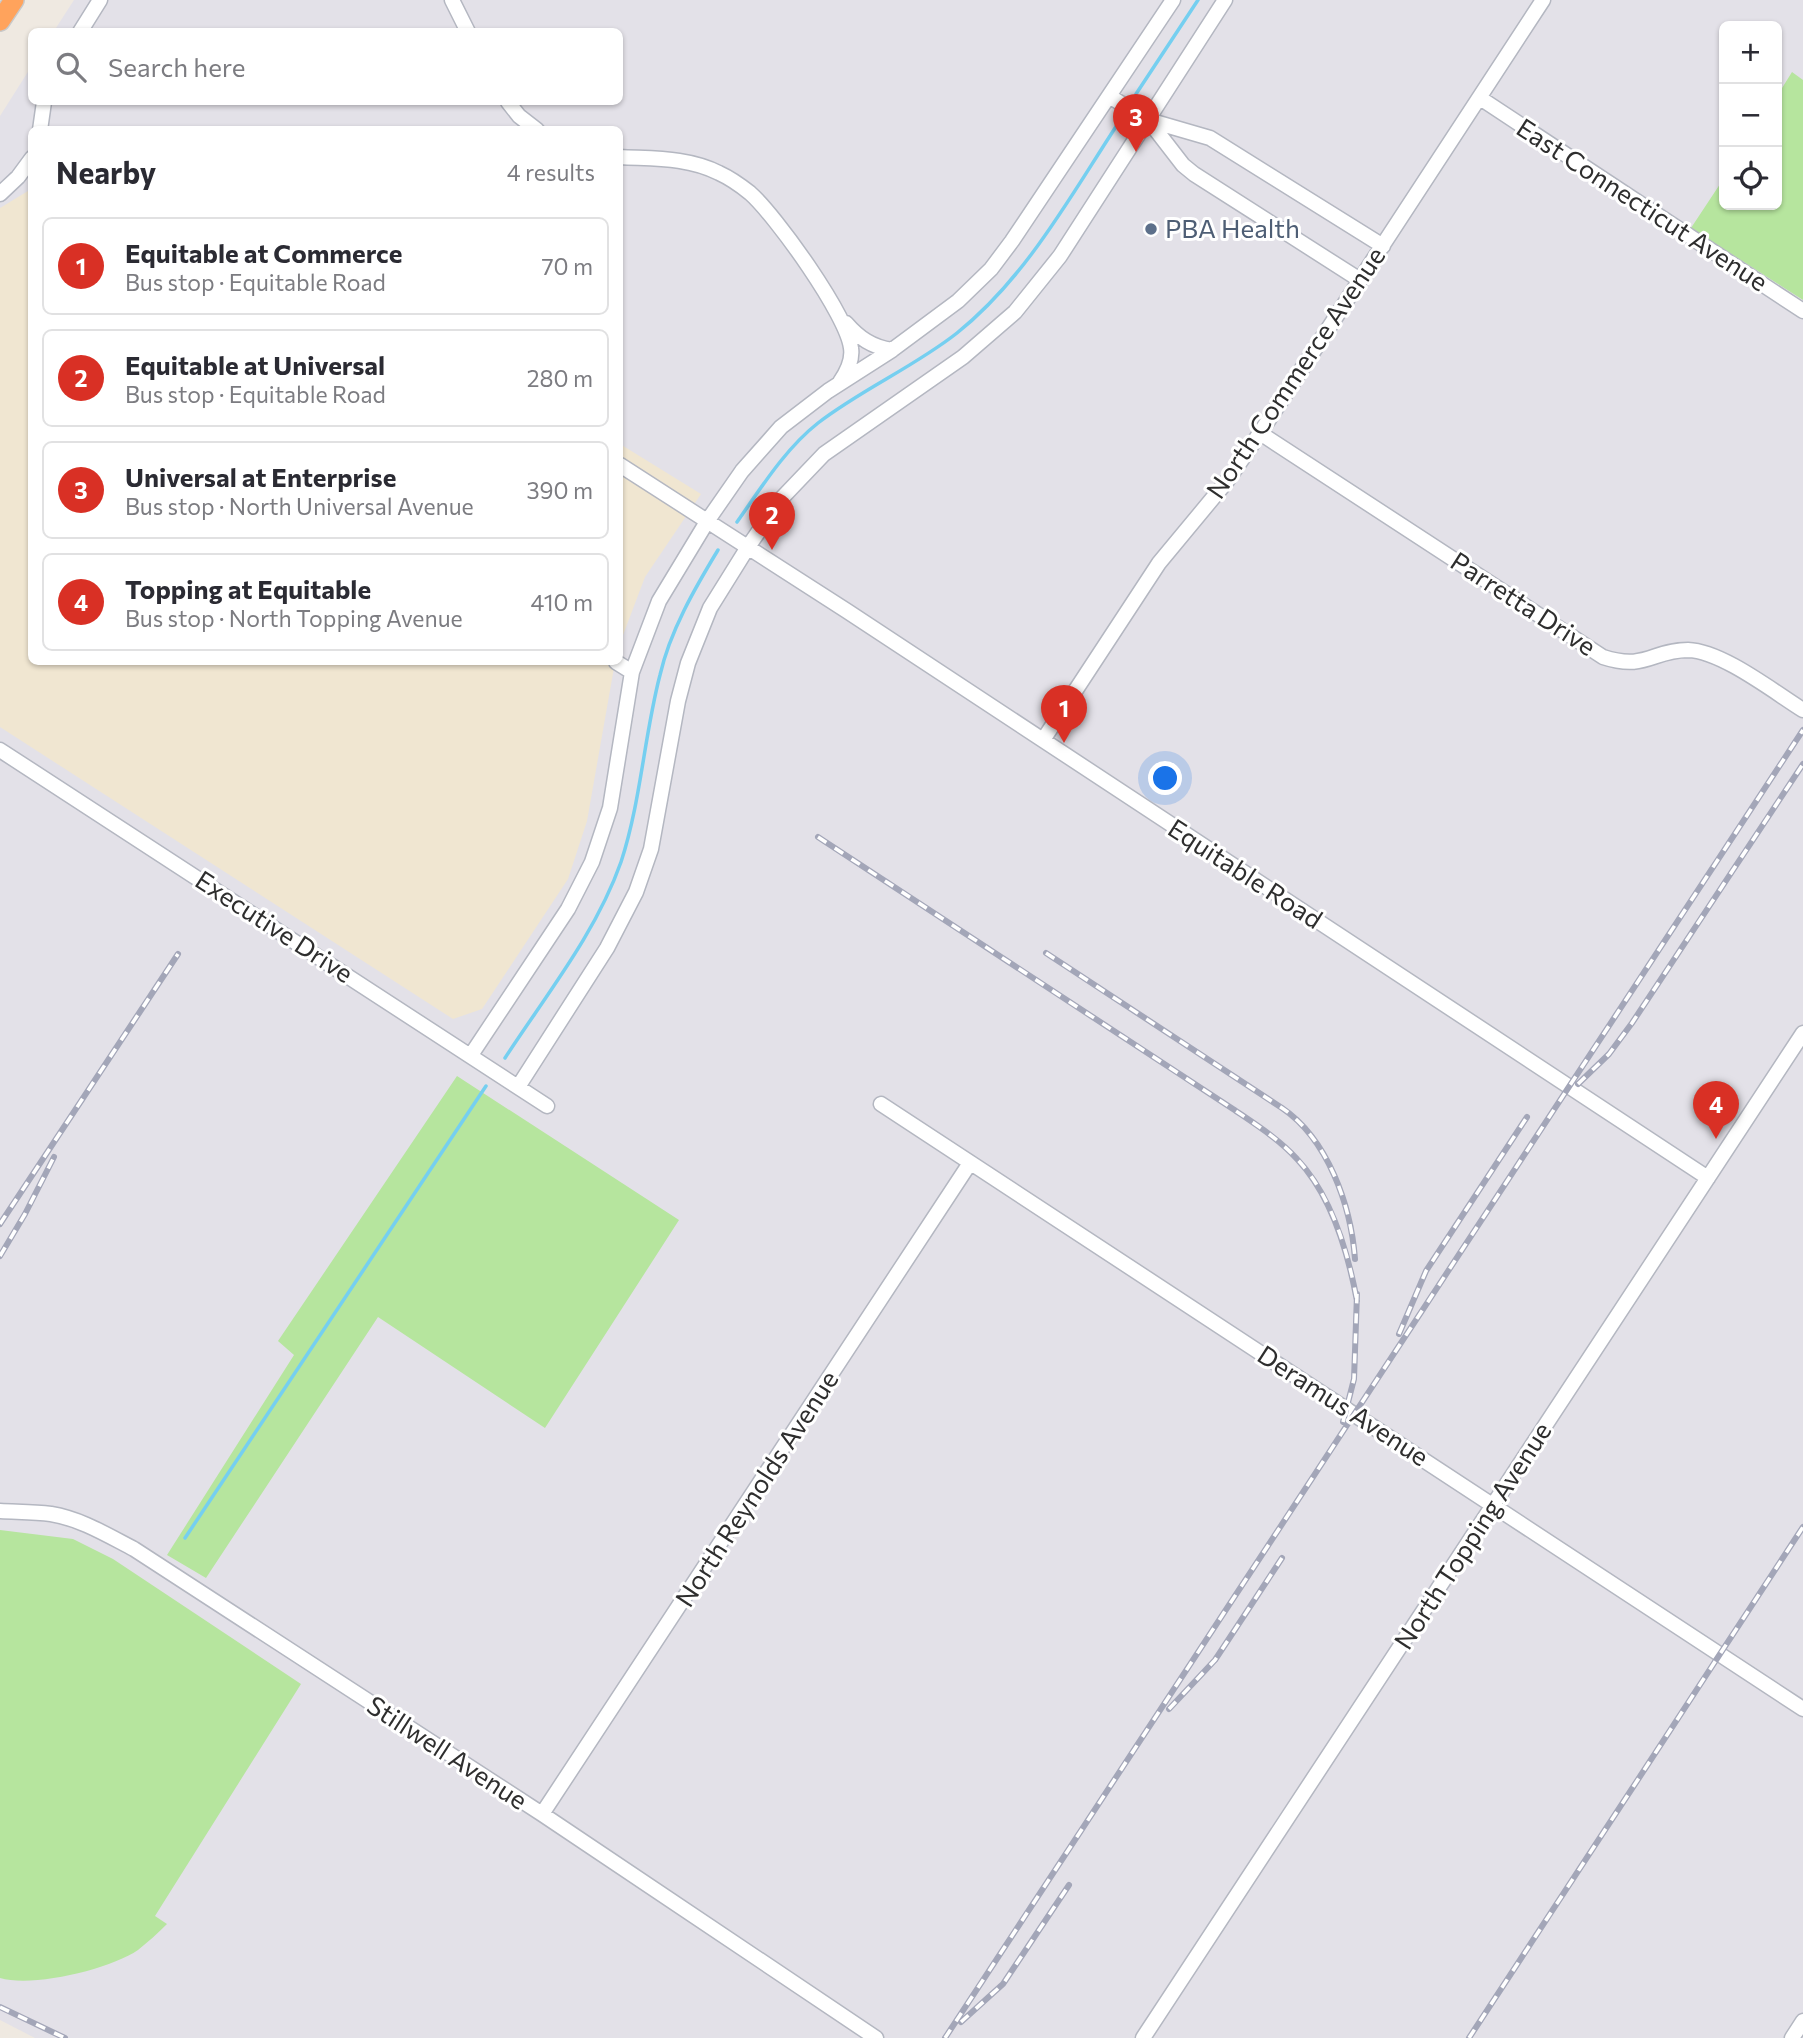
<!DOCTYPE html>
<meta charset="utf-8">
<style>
body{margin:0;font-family:Commissioner,sans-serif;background:#f7f7f7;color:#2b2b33}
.controls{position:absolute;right:21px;top:21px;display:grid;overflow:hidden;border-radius:10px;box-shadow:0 2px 5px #0004}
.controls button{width:63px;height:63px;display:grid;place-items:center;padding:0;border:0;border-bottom:2px solid #e1e1e2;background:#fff;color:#2b2b33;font:35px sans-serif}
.you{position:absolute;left:1166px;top:779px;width:24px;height:24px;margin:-18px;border:5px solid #fff;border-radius:50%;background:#1a73e8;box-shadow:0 0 0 10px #1a73e833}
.badge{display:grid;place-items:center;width:46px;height:46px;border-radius:50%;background:#d93025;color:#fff;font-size:23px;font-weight:700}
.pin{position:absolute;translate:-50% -58px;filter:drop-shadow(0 2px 4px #0008)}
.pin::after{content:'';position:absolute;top:37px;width:24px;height:21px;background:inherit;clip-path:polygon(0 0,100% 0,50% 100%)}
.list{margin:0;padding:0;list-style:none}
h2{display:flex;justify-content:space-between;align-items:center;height:91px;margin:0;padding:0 28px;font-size:30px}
h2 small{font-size:23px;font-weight:400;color:#7c7c81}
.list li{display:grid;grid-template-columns:46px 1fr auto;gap:21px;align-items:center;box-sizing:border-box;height:98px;margin:0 14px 14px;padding:0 14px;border:2px solid #e1e1e2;border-radius:10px}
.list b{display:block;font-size:26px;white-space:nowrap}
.list p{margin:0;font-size:23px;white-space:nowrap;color:#7c7c81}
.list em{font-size:23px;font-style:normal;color:#7c7c81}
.icon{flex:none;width:38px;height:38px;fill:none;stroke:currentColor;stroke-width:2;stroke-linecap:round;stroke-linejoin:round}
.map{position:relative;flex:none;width:1803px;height:2038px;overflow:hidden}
.search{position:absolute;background:#fff;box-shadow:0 2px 5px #0004;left:28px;top:28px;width:595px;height:77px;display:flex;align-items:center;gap:18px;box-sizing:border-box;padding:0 24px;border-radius:10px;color:#7c7c81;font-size:26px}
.panel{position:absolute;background:#fff;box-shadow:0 2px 5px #0004;left:28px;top:126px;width:595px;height:539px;border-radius:10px}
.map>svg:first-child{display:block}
</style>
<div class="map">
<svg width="1803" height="2038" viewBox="0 0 1803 2038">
<rect width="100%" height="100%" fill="#efe9e1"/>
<path fill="#e3e1e8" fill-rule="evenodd" d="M74,0h1729v2038h-1768l-35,-18v-1904l31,-49 1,35h588v-70l-566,-1zM1724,26h53v179h-53zM32,130h588v532h-588z"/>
<path fill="#f0e6d1" d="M31,185l1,477h583l-28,159 -19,58 -86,130 -29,10 -453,-292v-519l28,-17z
M620,444l81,50 -56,83 -25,66z"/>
<path fill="#b6e59e" d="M1792,72l11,8v220l-112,-72 33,-50v27h53v-109z
M457,1076l222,144 -134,208 -167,-111 -172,261 -39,-23 127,-200 -16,-14z
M0,1530l73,9 40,20 188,125 -146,232 12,8c-9,9 -19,18 -29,26 -28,19 -105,38 -138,28z"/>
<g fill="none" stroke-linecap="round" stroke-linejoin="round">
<path stroke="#75cff0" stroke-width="3.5" d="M1136,94l62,-94
M737,522c24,-34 48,-73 81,-99 44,-34 96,-56 139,-90 70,-56 114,-138 162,-211
M505,1058c41,-63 91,-125 116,-196 20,-61 23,-126 39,-187 10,-44 35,-87 58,-125
M185,1538l301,-452"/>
<g stroke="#b4b7c1" stroke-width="17">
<path id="minor" d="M452,0l16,32
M80,32l20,-32
M1109,96l39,24 62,18 173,108
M1480,98l323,213
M508,102l11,14 18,14
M1149,121l34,44 11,9 166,106
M40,130l4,-28
M620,157c33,2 67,0 99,16 11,5 21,12 31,20 26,23 97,122 101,155 2,13 -4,24 -11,34
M0,194l18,-17 14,-19
M846,323c13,15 26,24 46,27
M1260,433l343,224c43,14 49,-7 85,-7 34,1 86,42 115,60
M620,465l227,146 861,567
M616,662l16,10
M1043,740l116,-177 68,-82 33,-48 283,-433
M0,750l547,356
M471,1055l97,-146 24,-47 18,-54 22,-136 27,-71 49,-81 34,-49 39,-44 47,-36 64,-41 66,-49 33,-32 21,-28 161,-241
M518,1087l89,-139 29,-56 15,-43 27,-148 10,-38 22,-55 38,-61 33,-48 43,-45 139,-97 52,-45 45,-56 165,-256
M881,1104l922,605
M0,1511c17,1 34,1 51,3 30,5 56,21 83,35l408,265 334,224
M542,1814l428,-651
M1143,2038l660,-1005
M1792,2038l11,-17"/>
</g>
<g stroke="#c9c9c9" stroke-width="22">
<path id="highway" d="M0,21l14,-21"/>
</g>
<use href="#minor" stroke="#fff" stroke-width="14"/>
<use href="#highway" stroke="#ffa35c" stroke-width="19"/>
<g stroke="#a3a6b8" stroke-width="6">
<path id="rail" d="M818,837l415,272c22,15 46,30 64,50 35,37 51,93 60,142
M1046,953l236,155c46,31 69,98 73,151
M1578,1084l31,-30 23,-31 171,-259
M0,1224l178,-270
M0,1256l25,-42 29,-57
M1399,1334l27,-63 101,-154
M1343,1422l11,-43 3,-85
M1169,1709l46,-49 67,-102
M0,2007l65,31
M961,2022l42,-38 66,-99
M945,2038l858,-1308
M1469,2038l334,-511"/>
</g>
<use href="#rail" stroke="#fff" stroke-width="3.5" stroke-dasharray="10" stroke-linecap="butt"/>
</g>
<circle fill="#5c6f8a" stroke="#fff" stroke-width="2.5" cx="1151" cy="229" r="7"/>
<g text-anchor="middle" stroke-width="6" stroke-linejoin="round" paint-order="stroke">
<g font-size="26" fill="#2e2e2e" stroke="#fff">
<text transform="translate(1642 205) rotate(33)" y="9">East Connecticut Avenue</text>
<text transform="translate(1296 373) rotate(-56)" y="9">North Commerce Avenue</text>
<text transform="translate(1523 604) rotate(33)" y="9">Parretta Drive</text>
<text transform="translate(1245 874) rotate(33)" y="9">Equitable Road</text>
<text transform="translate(274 927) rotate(33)" y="9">Executive Drive</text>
<text transform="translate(1343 1406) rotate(33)" y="9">Deramus Avenue</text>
<text transform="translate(757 1489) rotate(-57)" y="9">North Reynolds Avenue</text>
<text transform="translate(1473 1536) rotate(-57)" y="9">North Topping Avenue</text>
<text transform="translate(447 1753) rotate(33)" y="9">Stillwell Avenue</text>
</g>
<g font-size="26" fill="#4e5e75" stroke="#fff" text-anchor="start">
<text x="1165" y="238">PBA Health</text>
</g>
</g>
</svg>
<div class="controls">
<button>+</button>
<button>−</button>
<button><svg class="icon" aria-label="locate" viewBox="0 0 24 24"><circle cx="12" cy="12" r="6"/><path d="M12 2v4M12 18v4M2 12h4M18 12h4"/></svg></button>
</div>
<div class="you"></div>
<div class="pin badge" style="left:1064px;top:743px">1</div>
<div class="pin badge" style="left:772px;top:550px">2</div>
<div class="pin badge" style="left:1136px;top:152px">3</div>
<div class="pin badge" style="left:1716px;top:1139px">4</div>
<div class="search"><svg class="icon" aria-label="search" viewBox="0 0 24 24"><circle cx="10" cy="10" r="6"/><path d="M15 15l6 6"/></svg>Search here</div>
<section class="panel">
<h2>Nearby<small>4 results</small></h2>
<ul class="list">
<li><span class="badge">1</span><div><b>Equitable at Commerce</b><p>Bus stop · Equitable Road</p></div><em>70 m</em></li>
<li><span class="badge">2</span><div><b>Equitable at Universal</b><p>Bus stop · Equitable Road</p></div><em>280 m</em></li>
<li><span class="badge">3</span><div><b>Universal at Enterprise</b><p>Bus stop · North Universal Avenue</p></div><em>390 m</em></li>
<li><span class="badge">4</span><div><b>Topping at Equitable</b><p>Bus stop · North Topping Avenue</p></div><em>410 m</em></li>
</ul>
</section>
</div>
